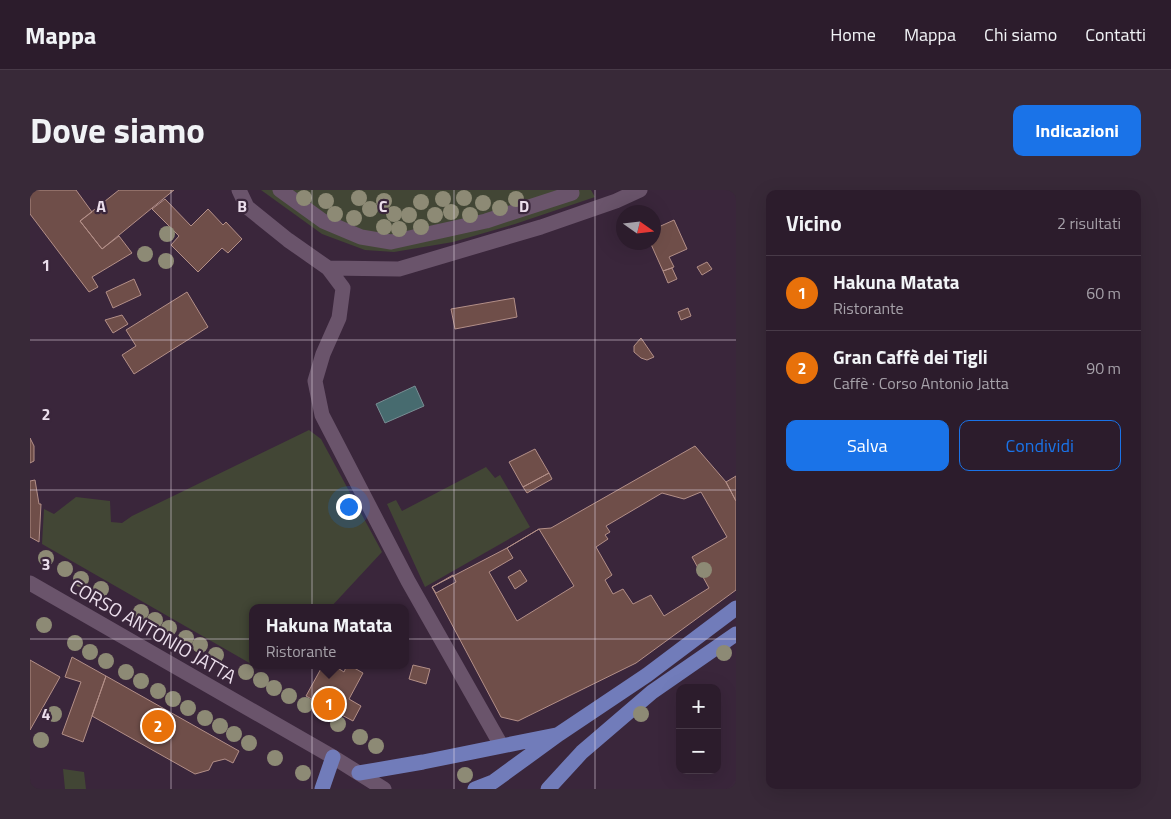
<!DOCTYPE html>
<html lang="it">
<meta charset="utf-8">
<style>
body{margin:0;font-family:"Titillium Web",sans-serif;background:#382938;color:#f1f3f6}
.controls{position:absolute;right:15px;bottom:15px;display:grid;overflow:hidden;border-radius:10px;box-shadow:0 5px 20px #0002}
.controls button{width:45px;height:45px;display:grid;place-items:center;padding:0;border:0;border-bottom:1px solid #483a48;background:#2c1c2c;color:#f1f3f6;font:25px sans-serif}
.compass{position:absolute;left:586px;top:15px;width:45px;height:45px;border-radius:50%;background:#2c1c2c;box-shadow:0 5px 20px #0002;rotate:104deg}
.you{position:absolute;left:318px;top:316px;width:18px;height:18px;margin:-12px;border:4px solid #fff;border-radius:50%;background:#1a73e8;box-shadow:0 0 0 8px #1a73e833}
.badge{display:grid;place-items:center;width:32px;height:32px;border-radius:50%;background:#1a73e8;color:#fff;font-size:16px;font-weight:700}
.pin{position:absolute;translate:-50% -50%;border:2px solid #fff;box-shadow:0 1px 5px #0006}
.popup{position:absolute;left:219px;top:414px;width:160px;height:65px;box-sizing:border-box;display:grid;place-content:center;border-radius:10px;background:#2c1c2c;filter:drop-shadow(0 1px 4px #0005);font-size:16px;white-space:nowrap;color:#a6a1a9}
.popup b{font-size:19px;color:#f1f3f6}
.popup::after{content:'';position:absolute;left:50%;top:100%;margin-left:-10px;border:10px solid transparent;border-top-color:#2c1c2c}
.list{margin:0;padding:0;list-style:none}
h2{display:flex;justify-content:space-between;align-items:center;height:65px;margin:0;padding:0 20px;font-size:21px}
h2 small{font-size:16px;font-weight:400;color:#a6a1a9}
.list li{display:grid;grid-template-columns:32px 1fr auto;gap:15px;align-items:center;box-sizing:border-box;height:75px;padding:0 20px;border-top:1px solid #483a48}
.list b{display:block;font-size:19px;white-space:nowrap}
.list p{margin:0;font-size:16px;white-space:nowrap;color:#a6a1a9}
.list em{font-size:16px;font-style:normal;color:#a6a1a9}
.actions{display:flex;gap:10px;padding:15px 20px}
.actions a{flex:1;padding:11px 0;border:1px solid #1a73e8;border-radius:10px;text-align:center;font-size:18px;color:#1a73e8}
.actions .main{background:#1a73e8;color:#fff}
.map{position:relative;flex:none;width:706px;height:599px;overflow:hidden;border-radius:10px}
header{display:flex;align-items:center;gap:30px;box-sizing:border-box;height:70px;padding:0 25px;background:#2c1c2c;border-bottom:1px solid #483a48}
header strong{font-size:24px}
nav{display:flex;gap:28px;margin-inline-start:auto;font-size:18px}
.intro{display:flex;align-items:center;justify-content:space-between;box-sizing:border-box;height:120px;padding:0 30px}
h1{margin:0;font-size:35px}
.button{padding:12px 22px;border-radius:10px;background:#1a73e8;color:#fff;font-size:18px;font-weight:700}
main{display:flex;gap:30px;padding:0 30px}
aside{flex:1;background:#2c1c2c;border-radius:10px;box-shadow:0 5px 20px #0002}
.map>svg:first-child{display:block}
</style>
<header>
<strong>Mappa</strong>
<nav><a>Home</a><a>Mappa</a><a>Chi siamo</a><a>Contatti</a></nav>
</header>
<div class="intro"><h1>Dove siamo</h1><a class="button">Indicazioni</a></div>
<main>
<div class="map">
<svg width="706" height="599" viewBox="0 0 706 599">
<rect width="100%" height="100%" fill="#3a263b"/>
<path fill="#424635" d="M231,0h330l4,7 -80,27 -62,18 -59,10 -29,-2 -43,-16z
M279,240l12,9 61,113 -52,56h-77v57l-211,-121 2,-35 10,5 22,-17 34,4 1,21 11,1 10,-7z
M456,277l9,11 5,-3 30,52 -105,60 -38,-83 9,-4 6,11z
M33,579l21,3 2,17h-21z"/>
<path fill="#476b6f" stroke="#788e94" d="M385,196l9,20 -39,17 -9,-19z"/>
<path fill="#6f4e49" stroke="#b38f88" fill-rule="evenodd" d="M0,0h46l16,22 -12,9 22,28 17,-13 13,17 -40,24 6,10 -9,5 -59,-78z
M89,0h55l-72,59 -22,-28z
M135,9l26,27 17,-17 15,16 3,-3 16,17 -14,14 -6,-5 -24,24 -27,-27 8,-9 -27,-27z
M644,30l13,29 -18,8 5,10 -11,4 -13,-29h4v-13z
M677,72l5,7 -10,6 -5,-8z
M642,78l5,11 -9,4 -5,-12z
M104,89l7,16 -28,13 -7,-16z
M157,102l21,35 -74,47 -12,-19 14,-9 -10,-16z
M484,108l3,19 -62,12 -4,-20z
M658,118l3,8 -10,4 -3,-8z
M92,125l6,9 -15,9 -8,-13z
M611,148l13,19 -7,3 -6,-2 -7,-6v-6z
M0,248l4,8v15l-4,2z
M665,256l31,36 10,19v89l-100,73 -118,58 -17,-4 -69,-130 75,-39 32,-19 12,-1z
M505,259l14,24 -26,14 -14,-25z
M519,283l3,6 -25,14 -4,-6z
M706,286v25l-10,-19z
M5,290l4,24h2l-2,38 -9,-5v-56z
M671,302l26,45 -35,20 17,31 -45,28 -13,-21 -18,9 -10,-15 -10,5 -8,-14 7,-5 -16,-28 12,-8 -3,-4 5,-3 -4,-6 56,-33 22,6z
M509,339l35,57 -57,35 -28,-49 24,-14 -6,-10zM490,380l7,11 -12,8 -7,-12z
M423,385l3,7 -20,11 -4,-6z
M42,467l34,19 -23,66 -21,-8 19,-52 -16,-5z
M0,470l30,17 -30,53z
M293,475h10l11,7 3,-7h2l14,8 -14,26 12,7 -8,15 -47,-25z
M383,475l17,4 -4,15 -17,-5z
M76,486l133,75 -6,12 -8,-4 -12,3 -4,8 -14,4 -103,-58z"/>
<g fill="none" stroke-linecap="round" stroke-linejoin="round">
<path stroke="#6a546b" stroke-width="15" d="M250,0l43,31 38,16 30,5 95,-21 86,-28 -1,-3"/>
<path stroke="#6a546b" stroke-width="15" d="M209,0l8,17 41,33 40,28 15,20 -4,30 -16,36 -8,27 7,34 86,166 93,164
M298,78l71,1 142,-42 75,-26 24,-11"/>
<path stroke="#6a546b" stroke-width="15" d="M0,393l303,174 51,32"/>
<path stroke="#717cba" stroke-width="15" d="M329,583l64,-11 133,-27
M292,599l11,-32
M445,599l18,-7 66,-48 88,-59 89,-67
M518,599l34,-37 70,-60 84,-58"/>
</g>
<g fill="#8d8a75">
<circle cx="274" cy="8" r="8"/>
<circle cx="329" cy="8" r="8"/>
<circle cx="434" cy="8" r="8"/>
<circle cx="413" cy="9" r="8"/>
<circle cx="486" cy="9" r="8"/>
<circle cx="296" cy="11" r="8"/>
<circle cx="354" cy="11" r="8"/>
<circle cx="391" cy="12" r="8"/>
<circle cx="453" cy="13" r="8"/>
<circle cx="470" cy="18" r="8"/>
<circle cx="340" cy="19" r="8"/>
<circle cx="421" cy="22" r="8"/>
<circle cx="305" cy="24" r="8"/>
<circle cx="364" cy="24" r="8"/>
<circle cx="379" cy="25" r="8"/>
<circle cx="405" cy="25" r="8"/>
<circle cx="440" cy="25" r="8"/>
<circle cx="324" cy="28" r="8"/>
<circle cx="354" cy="37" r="8"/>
<circle cx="391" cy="37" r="8"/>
<circle cx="369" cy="39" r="8"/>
<circle cx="137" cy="44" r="8"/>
<circle cx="115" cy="64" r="8"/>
<circle cx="136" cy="71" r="8"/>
<circle cx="16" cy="368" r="8"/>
<circle cx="35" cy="379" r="8"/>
<circle cx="674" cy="380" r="8"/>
<circle cx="51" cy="389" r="8"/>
<circle cx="71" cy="399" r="8"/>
<circle cx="111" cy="422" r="8"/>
<circle cx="125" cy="430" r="8"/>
<circle cx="14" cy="435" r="8"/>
<circle cx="139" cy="438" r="8"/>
<circle cx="156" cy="448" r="8"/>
<circle cx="45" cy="453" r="8"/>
<circle cx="170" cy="455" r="8"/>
<circle cx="60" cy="462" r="8"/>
<circle cx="694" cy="463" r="8"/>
<circle cx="186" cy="465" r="8"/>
<circle cx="76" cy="471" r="8"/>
<circle cx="96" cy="482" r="8"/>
<circle cx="216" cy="482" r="8"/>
<circle cx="231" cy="490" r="8"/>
<circle cx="111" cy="491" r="8"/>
<circle cx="244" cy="498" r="8"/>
<circle cx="128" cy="501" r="8"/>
<circle cx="259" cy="506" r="8"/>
<circle cx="143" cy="509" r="8"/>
<circle cx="275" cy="515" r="8"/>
<circle cx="158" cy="518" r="8"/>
<circle cx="24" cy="524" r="8"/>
<circle cx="611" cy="524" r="8"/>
<circle cx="175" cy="528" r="8"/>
<circle cx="308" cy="534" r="8"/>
<circle cx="190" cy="536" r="8"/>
<circle cx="204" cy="544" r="8"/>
<circle cx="330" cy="547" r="8"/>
<circle cx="11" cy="550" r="8"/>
<circle cx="219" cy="553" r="8"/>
<circle cx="346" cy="556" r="8"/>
<circle cx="245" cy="568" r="8"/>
<circle cx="273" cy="583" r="8"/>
<circle cx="435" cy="585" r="8"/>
</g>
<path fill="none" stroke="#ebdeec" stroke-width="1" stroke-opacity="0.55" d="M141,0v599M282,0v599M424,0v599M565,0v599M0,150h706M0,300h706M0,449h706"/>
<g text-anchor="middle" stroke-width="4.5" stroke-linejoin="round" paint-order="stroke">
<g font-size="19" fill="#ebdeec" stroke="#3a263b">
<text transform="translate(123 441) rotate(30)" y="7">CORSO ANTONIO JATTA</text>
</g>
</g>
<g font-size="16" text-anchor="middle" font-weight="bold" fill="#ebdeec" stroke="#3a263b" stroke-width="4.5" stroke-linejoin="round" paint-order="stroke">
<text x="71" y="22">A</text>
<text x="212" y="22">B</text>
<text x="353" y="22">C</text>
<text x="494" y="22">D</text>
<text x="16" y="81">1</text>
<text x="16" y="230">2</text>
<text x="16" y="380">3</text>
<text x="16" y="530">4</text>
</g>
</svg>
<div class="controls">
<button>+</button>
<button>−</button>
</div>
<svg class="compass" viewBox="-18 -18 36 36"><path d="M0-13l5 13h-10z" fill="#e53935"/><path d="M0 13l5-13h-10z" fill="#a6a1a9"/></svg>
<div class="you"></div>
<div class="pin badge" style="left:299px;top:514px;background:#e8710a">1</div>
<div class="popup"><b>Hakuna Matata</b>Ristorante</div>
<div class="pin badge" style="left:128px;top:536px;background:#e8710a">2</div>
</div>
<aside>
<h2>Vicino<small>2 risultati</small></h2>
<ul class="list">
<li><span class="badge" style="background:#e8710a">1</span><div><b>Hakuna Matata</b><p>Ristorante</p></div><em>60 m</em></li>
<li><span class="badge" style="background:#e8710a">2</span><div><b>Gran Caffè dei Tigli</b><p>Caffè · Corso Antonio Jatta</p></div><em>90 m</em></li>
</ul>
<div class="actions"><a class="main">Salva</a><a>Condividi</a></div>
</aside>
</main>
